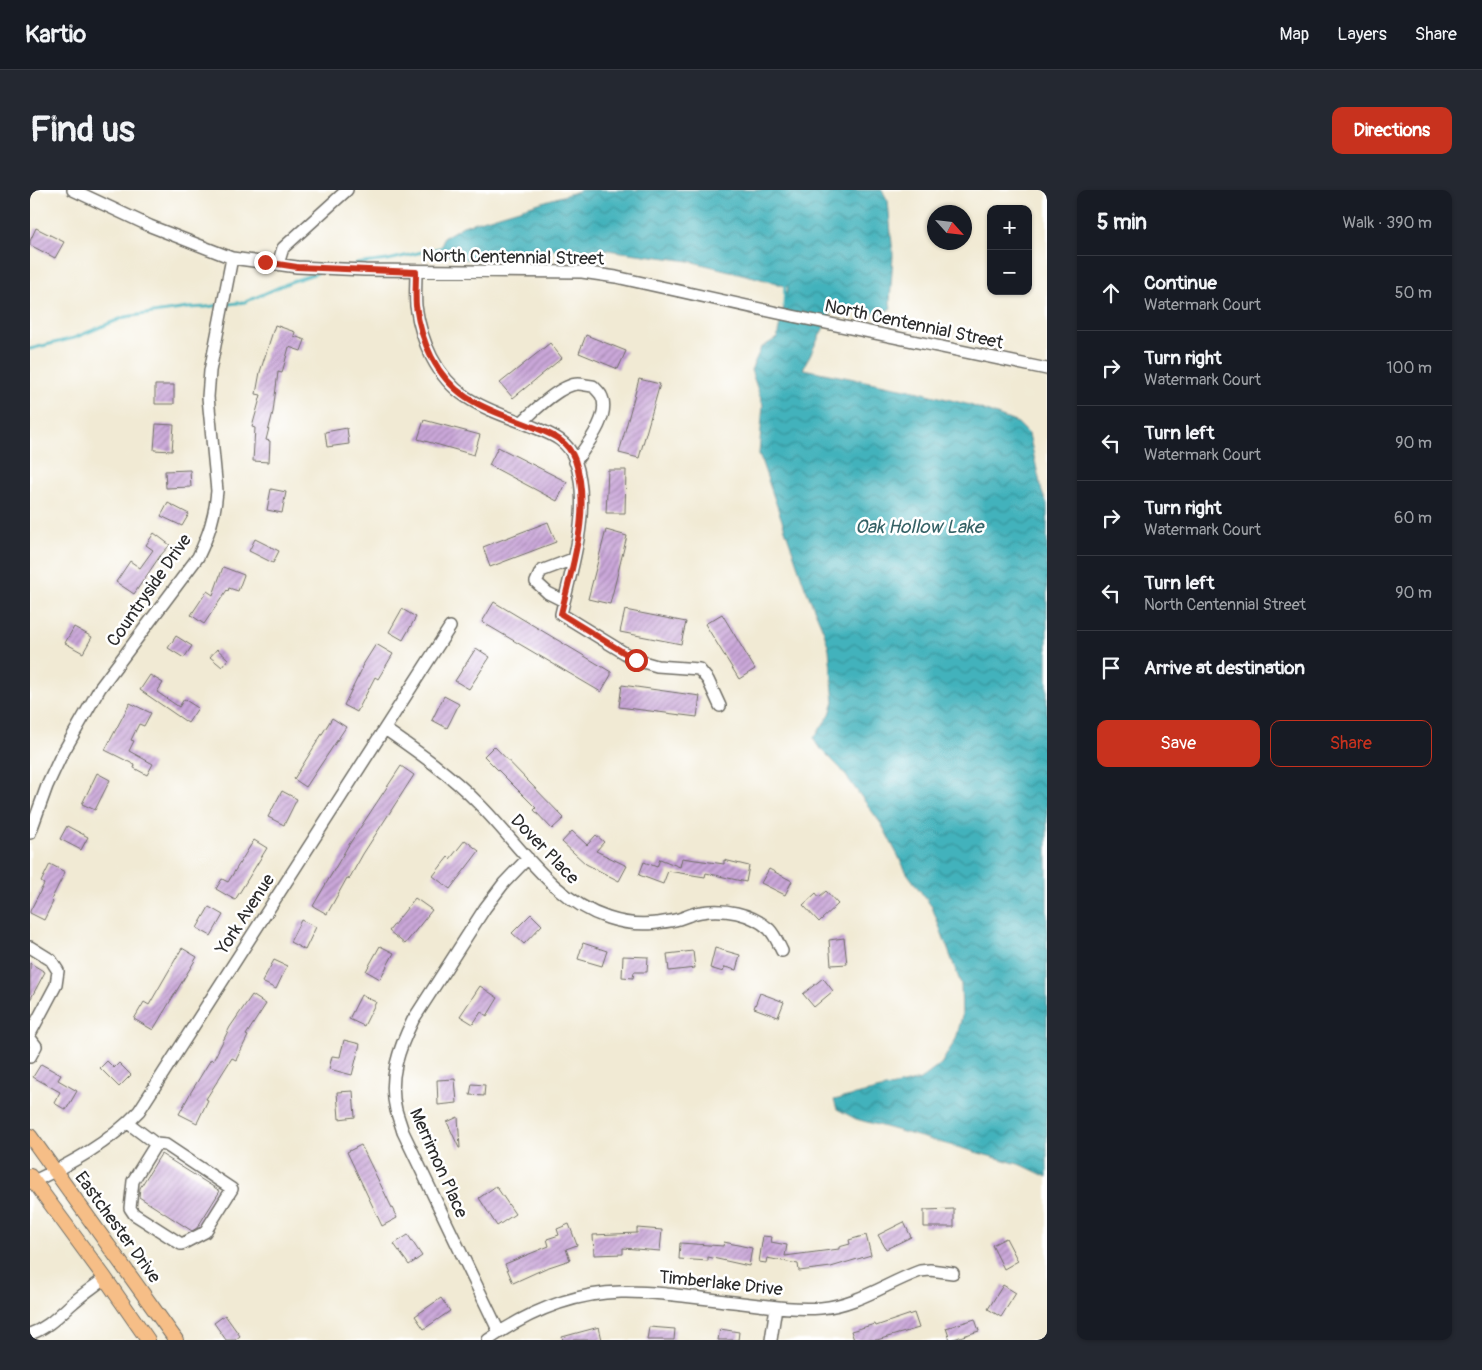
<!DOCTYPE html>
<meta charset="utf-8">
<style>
body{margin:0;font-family:Pangolin,sans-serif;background:#242831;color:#f1f3f6}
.controls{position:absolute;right:15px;top:15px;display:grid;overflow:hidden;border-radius:10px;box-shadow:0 1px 4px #0004}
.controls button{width:45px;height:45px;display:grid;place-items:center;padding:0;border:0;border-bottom:1px solid #363941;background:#171b24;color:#f1f3f6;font:25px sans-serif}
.compass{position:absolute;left:897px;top:15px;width:45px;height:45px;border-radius:50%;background:#171b24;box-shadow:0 1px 4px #0004;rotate:117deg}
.stop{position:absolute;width:15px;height:15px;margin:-11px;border:4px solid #c8321e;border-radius:50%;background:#fff}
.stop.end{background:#c8321e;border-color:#fff;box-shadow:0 1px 5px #0008}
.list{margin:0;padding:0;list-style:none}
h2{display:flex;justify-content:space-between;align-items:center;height:65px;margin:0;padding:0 20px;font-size:21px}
h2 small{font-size:16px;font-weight:400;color:#9ea1a6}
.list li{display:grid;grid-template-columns:32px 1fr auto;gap:15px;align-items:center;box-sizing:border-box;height:75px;padding:0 20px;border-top:1px solid #363941}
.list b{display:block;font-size:19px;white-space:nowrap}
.list p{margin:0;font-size:16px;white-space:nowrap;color:#9ea1a6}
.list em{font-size:16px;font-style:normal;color:#9ea1a6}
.actions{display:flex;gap:10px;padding:15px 20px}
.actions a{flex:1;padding:11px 0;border:1px solid #c8321e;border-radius:10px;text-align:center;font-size:18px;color:#c8321e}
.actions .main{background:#c8321e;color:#fff}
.icon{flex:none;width:28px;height:28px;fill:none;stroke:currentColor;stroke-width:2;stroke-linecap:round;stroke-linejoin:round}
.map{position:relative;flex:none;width:1017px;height:1150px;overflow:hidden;border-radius:10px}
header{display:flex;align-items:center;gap:30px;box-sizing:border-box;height:70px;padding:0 25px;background:#171b24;border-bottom:1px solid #363941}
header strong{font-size:24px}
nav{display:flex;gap:28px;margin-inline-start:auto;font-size:18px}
.intro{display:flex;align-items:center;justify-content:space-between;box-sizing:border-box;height:120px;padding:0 30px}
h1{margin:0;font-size:35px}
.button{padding:12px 22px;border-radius:10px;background:#c8321e;color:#fff;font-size:18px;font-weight:700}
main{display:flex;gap:30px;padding:0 30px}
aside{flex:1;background:#171b24;border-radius:10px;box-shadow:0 1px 4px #0004}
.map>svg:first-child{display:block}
</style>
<header>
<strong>Kartio</strong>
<nav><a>Map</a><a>Layers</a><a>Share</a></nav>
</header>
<div class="intro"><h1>Find us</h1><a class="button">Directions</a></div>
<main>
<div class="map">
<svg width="1017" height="1150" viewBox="0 0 1017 1150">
<defs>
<pattern id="water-waves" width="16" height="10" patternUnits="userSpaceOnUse" patternTransform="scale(1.25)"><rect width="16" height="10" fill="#42b2bc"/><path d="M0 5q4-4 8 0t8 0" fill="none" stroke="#379199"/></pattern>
<pattern id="building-hatch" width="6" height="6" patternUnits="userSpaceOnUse" patternTransform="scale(1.25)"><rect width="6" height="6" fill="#caa7d9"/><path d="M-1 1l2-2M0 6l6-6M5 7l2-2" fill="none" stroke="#a488b0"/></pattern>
</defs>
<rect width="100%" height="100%" fill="#fff"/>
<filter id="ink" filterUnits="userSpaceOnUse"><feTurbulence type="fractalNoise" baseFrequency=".02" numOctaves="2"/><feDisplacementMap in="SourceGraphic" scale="10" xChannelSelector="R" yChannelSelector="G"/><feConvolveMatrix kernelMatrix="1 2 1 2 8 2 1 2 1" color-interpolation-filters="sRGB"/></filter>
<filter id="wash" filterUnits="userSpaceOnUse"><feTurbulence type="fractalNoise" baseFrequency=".0096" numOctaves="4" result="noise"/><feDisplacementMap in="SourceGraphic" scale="20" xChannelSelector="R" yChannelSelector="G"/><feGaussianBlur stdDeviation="1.12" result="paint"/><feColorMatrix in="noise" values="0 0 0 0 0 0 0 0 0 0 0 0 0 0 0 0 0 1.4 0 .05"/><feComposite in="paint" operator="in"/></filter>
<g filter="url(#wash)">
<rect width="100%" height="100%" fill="#f1ead4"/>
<path fill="url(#water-waves)" stroke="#366e74" d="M552,0h300l6,11 5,54 -3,47 1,6 -11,6 -46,-7 -31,62 113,22 54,14 48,18 11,11 13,58 5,12v673l-25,-12 -166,-46 -19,-10 -3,-9 86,-20 21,-16 15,-25 6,-23 -1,-32 -29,-77 -25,-34 -25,-48 -41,-56 -24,-24 -3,-7 16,-24 4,-12 -5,-53 -5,-17 -19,-45 -46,-133 4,-49 -12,-35 10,-22 16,-10 11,-51 -34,-10 -65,-16 -89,-12 -70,1 -58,9h-11l-13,-4 -6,-9 1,-8 20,-12z"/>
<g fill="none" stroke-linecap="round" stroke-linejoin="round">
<path stroke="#42b2bc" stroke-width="3" d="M325,74l33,-4 56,-13
M754,116l1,-23
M0,159l44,-11 51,-21 63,-9 18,-1 39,-5 48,-21 24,-8"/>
</g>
<g id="blocks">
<path fill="url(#building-hatch)" d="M6,38l28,14 -9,16 -25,-13v-4z
M245,135l20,7 -1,4 11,4 -4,11 -12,-4 -7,26 -4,-1 -5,40 -7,28 4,1 -1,21 -16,-1 2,-33 -3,-1 9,-32 -5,-1 4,-22z
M556,145l40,16 -8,18 -39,-16z
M520,153l12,15 -49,40 -13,-15z
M609,189l21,5 -21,74 -20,-5z
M125,195h19v19h-19z
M394,230l56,15 -6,20 -56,-16z
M126,234l18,1 -2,26 -18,-1z
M317,238l2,16 -22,3 -2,-15z
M468,257l69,35 -10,19 -68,-36z
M160,280l1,17 -25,1 -1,-17z
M578,280h18l-1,43h-19z
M241,299l15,3 -4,21 -15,-3z
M138,313l21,11 -7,12 -21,-10z
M518,332l8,20 -66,25 -7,-20z
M576,340l21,6 -17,68 -22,-5z
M124,343l16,12 -10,11 -26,38 -18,-12 14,-21 10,7 13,-18 -7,-5z
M225,349l24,12 -6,12 -24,-12z
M193,377l21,8 -6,16 -9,-3 -1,3 -1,-1 -23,34 -13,-9 16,-24 6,4z
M464,412l117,70v3l-10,17 -119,-70z
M372,419l14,8 -13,23 -14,-8z
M595,420l61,12 -5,22 -61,-12z
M692,424l33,55 -16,10 -34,-55z
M44,437l18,10 -9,16 -18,-10z
M146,446l16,10 -8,12 -16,-10z
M346,454l17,10 -15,25 -3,-2 -18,35 -13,-7 18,-36 -1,-1z
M446,458l14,9 -21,32 -14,-8z
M187,459l11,10 -6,8 -12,-10z
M120,485l13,8 -6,9 22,15 5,-8 14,9 -10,15 -48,-33z
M592,495l78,11 -3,21 -78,-10z
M414,506l15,8 -12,24 -15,-8z
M100,513l21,10 -7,13 -5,-2 -8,16 3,1 -5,10 24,13 -6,11 -13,-7 1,-3 -30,-15z
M302,528l14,9 -40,60 -12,-8z
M464,556l70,72 -12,11 -18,-19 2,-2 -52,-52z
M371,576l13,9 -51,79 -14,25 -2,-1 -20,36 -14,-8 35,-60z
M67,583l13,7 -15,30 -13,-6z
M252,601l15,8 -13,26 -16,-8z
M37,636l21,11 -7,13 -21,-11z
M542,641l15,14 9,-10 8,7 -8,9 31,15 -8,15 -33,-17 -24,-22z
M224,650l13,8 -32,52 -19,-11 6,-10 6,3z
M435,650l14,11 -29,38 -17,-13 15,-19 2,2z
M652,668l42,6v-4l25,6 -3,16 -40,-9 -1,4 -37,-6 -5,13 -24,-9 5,-13 13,5 3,-8 20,8z
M20,674l15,8 -14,28 2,2 -9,18 -14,-7v-2l14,-27 -3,-2z
M739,679l23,12 -7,14 -24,-12z
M796,701l12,13 -19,18 -16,-17 13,-12 3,4z
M385,708l17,12 -27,34 -16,-13z
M179,717l14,8 -12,21 -14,-8z
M501,724l11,11 -18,19 -12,-11z
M271,730l15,7 -11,23 -15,-8z
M814,748l3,26 -16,1 -2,-25z
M553,753l24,8 -5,15 -24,-7z
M350,756l14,7 -14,26 -14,-8z
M152,758l15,9 -44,73 -19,-11 10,-17 5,3z
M685,758l25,7 -4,15 -11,-3 -2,5 -13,-4z
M663,761l2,17 -26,3 -2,-17z
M593,766l25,1 -1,15h-13l-1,6 -11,-1z
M244,770l13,6 -11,23 -14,-7z
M0,773l15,9 -15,28z
M793,788l10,13 -19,16 -11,-13z
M450,796l18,12 -11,18 -6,-4 -8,12 -13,-8z
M730,803l24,9 -6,15 -24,-9z
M222,805l14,9 -20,31 2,1 -12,24 -4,-2 -26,41 2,1 -11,23 -18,-9 12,-22 20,-33 2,2 17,-34z
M331,805l15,7 -12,24 -15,-7z
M314,850l16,4 -8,31 -23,-6 3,-13 8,1z
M77,871l7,7 5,-5 12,12 -12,12 -19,-19z
M11,874l20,11 -3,5 19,11 -11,19 -12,-7 6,-11 -27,-15z
M425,889l2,24 -19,2 -1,-25z
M442,894l13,1 -1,11 -14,-1z
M323,901l2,26 -16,2 -2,-27z
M428,927l2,31h-1l-12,-26z
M331,955l36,73 -15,8 -35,-74z
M131,964l59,37 -23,37 -5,3 -53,-34 1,-9z
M466,996l19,28 -18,12 -18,-28z
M924,1019v18h-30v-17z
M874,1032l7,15 -25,12 -8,-14z
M539,1034l8,21 -11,4 4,11 -24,8 -33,15 -8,-19 44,-18 -2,-7 12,-4 -2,-6z
M607,1038l25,2 -2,21 -37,-3v6l-29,1 -1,-20 44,-2z
M378,1045l14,21 -13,9 -15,-21z
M836,1045l5,20 -40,12 -32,4 -1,-7 -31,-6 -1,5 -7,-1 4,-26 9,1 -1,5 16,3 -2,11 54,-7v-2l11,-3 -1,-4z
M976,1048l12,23 -14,8 -12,-24z
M694,1052l28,6 -3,18 -41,-9v4l-29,-2 1,-16 43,3z
M973,1095l13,8 -15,24 -13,-8z
M411,1108l9,13 -26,18 -9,-13z
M884,1123l5,15 -42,12h-23l-3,-9 24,-7 1,2z
M195,1125l15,21 -5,4h-9l-12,-17z
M945,1129l4,12 -29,9 -4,-12z
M569,1137l3,13h-39l-1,-3z
M619,1137l26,2 -1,11h-27z
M690,1139l19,3 -1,8h-20z"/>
</g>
</g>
<g filter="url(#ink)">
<use href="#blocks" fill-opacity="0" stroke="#706e66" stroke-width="1"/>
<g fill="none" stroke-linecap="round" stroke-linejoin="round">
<g stroke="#706e66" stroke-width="14">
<path id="minor" d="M43,0l77,36 82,32 65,9 68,3 217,2 34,5 162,36 269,56
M248,74l5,-16 64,-58
M386,82c0,11 -1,23 0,34 5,35 20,71 50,91 21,14 46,21 70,31 17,7 32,13 39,32 17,47 -3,107 -14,154l75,46 21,6 42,3 9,11 12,26
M492,232c12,-11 39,-38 56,-38 5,0 11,2 15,2 3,3 6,6 8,9 11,20 -15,51 -26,67
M534,411l-16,-8 -12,-11 5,-11 32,-12
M355,539c33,23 66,46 94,75 41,41 72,95 129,114 15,5 33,7 49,5 7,-1 15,-2 22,-4 7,-2 14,-6 22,-7 23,-4 50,1 68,17 6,6 9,14 13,22
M0,643l17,-47 13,-28 40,-70 98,-131c11,-23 17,-41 19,-66l-9,-94 2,-26 22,-113
M0,757l21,13 7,11 -2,14 -26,49
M0,848l6,8 -6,11
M98,933l28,21
M126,954l10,1 66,44 -27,43 -21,11 -3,1 -47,-30 -4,-6 3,-27z
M0,993c40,-19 78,-39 109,-72l311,-484
M469,1142l-96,-200c-2,-7 -5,-15 -7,-22 -8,-32 3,-62 17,-90l72,-112 19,-25 24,-25
M0,1144c18,-6 30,-20 44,-32 10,-9 21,-16 31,-24
M458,1150c40,-28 85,-47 133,-48 38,-1 83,7 121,11 26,3 53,7 79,5 36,-3 66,-25 99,-37l10,-1 23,3
M741,1150l5,-33"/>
</g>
<g stroke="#706e66" stroke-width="16">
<path id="major" d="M0,946l146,204
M0,986l75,102 43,62"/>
</g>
<use href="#minor" stroke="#fff" stroke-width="11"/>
<use href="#major" stroke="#f6be87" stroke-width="14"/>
</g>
</g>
<g fill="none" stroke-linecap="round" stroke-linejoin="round" filter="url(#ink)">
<path stroke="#c8321e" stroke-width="6" d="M235,72l32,5 119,5c0,11 -1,23 0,34 5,35 20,71 50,91 21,14 46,21 70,31 17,7 32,13 39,32 17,49 -3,106 -14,154l75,46"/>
</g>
<g text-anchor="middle" stroke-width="5" stroke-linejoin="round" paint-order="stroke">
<g font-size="18" fill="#2b2b2b" stroke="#fff">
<text transform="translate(483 67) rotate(1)" y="6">North Centennial Street</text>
<text transform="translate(884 134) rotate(12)" y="6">North Centennial Street</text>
<text transform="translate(119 400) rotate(-55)" y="6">Countryside Drive</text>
<text transform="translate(515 659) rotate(46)" y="6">Dover Place</text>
<text transform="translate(215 724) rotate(-57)" y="6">York Avenue</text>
<text transform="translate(409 973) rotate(66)" y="6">Merrimon Place</text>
<text transform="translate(88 1037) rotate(54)" y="6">Eastchester Drive</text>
<text transform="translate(691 1093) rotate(6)" y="6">Timberlake Drive</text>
</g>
<g font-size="19" font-style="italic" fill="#346165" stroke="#fff">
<text x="889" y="343">Oak Hollow Lake</text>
</g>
</g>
</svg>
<div class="controls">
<button>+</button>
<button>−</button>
</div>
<svg class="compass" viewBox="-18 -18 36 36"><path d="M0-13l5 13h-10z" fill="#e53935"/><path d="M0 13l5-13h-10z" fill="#9ea1a6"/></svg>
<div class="stop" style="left:606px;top:470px"></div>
<div class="stop end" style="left:235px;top:72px"></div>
</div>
<aside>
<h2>5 min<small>Walk · 390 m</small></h2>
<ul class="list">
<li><svg class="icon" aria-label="ahead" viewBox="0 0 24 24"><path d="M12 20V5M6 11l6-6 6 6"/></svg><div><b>Continue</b><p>Watermark Court</p></div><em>50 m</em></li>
<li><svg class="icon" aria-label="right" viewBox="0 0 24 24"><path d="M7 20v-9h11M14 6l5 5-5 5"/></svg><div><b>Turn right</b><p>Watermark Court</p></div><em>100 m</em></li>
<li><svg class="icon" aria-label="left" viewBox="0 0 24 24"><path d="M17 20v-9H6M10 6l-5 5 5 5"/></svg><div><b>Turn left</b><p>Watermark Court</p></div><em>90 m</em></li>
<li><svg class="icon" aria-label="right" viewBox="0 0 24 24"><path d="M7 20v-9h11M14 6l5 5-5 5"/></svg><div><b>Turn right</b><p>Watermark Court</p></div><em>60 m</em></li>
<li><svg class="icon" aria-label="left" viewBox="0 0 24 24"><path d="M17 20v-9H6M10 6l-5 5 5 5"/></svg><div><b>Turn left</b><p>North Centennial Street</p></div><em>90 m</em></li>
<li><svg class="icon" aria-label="arrive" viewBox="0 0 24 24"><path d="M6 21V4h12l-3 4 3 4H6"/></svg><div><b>Arrive at destination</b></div></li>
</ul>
<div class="actions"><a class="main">Save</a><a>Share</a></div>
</aside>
</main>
